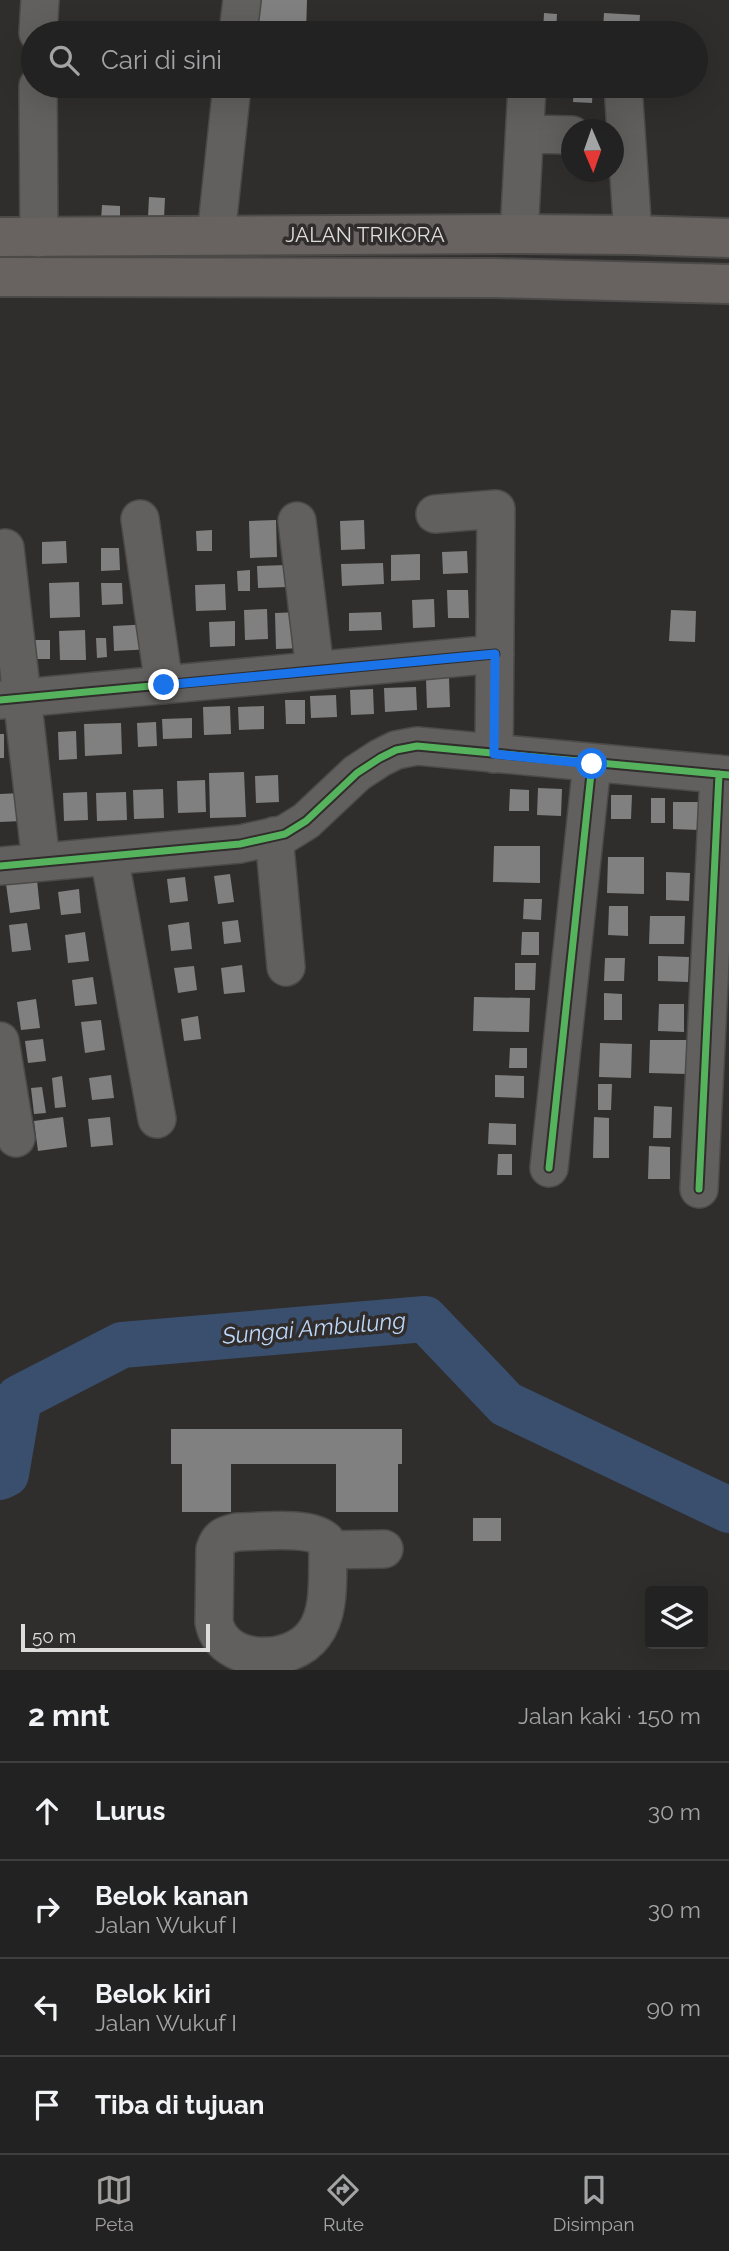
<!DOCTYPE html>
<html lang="id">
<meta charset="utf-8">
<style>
body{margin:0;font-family:Raleway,sans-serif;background:#2f2f2f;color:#f1f3f6}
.controls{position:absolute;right:21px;bottom:21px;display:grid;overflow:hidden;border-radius:7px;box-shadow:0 7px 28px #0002}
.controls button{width:63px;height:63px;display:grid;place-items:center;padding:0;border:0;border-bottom:2px solid #403f40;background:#232222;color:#f1f3f6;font:35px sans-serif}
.compass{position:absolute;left:561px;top:119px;width:63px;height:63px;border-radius:50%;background:#232222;box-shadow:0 7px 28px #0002;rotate:178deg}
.scale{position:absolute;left:21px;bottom:18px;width:189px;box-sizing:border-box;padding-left:7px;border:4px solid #dddcdb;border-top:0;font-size:19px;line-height:24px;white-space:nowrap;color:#dddcdb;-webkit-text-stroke:5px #302d2c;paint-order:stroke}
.stop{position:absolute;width:21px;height:21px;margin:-16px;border:5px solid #1a73e8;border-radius:50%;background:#fff}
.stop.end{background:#1a73e8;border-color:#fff;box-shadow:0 2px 7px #0008}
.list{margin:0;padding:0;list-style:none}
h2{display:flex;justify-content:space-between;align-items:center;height:91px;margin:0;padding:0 28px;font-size:30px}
h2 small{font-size:23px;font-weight:400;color:#a3a4a5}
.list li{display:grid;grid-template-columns:46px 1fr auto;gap:21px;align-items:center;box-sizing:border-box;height:98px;padding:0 28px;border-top:2px solid #403f40}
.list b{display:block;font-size:26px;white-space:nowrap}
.list p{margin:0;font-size:23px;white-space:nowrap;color:#a3a4a5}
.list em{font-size:23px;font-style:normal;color:#a3a4a5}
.icon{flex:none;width:38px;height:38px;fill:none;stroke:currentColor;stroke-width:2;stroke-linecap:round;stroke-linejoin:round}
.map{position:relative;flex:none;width:729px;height:1670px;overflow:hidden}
.search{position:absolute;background:#232222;box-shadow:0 7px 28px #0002;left:21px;right:21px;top:21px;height:77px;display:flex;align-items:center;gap:18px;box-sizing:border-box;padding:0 24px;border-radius:38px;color:#a3a4a5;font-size:26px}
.sheet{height:483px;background:#232222}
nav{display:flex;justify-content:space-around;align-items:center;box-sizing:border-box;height:98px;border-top:2px solid #403f40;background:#232222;font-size:19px;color:#a3a4a5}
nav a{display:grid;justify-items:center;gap:4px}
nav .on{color:#a09f9e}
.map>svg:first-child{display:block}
</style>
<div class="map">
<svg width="729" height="1670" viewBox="0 0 729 1670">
<rect width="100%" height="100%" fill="#2f2e2d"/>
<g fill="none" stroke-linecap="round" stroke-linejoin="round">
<path stroke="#394f6d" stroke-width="46" d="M0,1477l6,-3 13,-76 103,-53 303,-26 81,85 223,106"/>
</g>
<path fill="#818080" d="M258,0h49l-1,33h-50z
M544,13l13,1 -1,19h-13z
M604,13l36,2 -1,16 -36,-2z
M574,86h19l-1,17 -19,-1z
M149,197l16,1 -1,20 -16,-1z
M102,205l18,1v17l-19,-1z
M276,520l1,37 -27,1 -1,-37z
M364,520l1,29 -24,1 -1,-29z
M212,530v21h-15l-1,-20z
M66,541l1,22 -25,1v-22z
M101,548h18l1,22 -19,1z
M467,551l1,22 -25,1 -1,-22z
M420,554v26l-29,1v-26z
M383,563l1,21 -42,2 -1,-22z
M287,565v22l-29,1 -1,-22z
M250,570v21h-12l-1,-20z
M79,582l1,35 -30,1 -1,-35z
M101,583h21l1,21 -21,1z
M225,584l1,26 -30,1 -1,-26z
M447,590h21l1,28h-21z
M434,599l1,28 -22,1 -1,-28z
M267,609l1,30 -23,1 -1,-30z
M671,610l25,1 -1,31 -26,-1z
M302,612l1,36 -27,1 -1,-36z
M381,612l1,18 -33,1v-18z
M235,621v25l-25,1 -1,-25z
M152,624l1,25 -39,2 -1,-25z
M85,630l1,30h-26l-1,-29z
M96,638h10l1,19 -10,1z
M35,640h15v19h-14z
M449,678l1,29 -23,1 -1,-29z
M416,687l1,23 -32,2 -1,-24z
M373,689l1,25 -23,1 -1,-25z
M336,695l1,22 -26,1 -1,-22z
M285,700h20v24h-19z
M230,706l1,28 -27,1 -1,-28z
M264,706v23l-25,1 -1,-23z
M192,718v20l-29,1 -1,-20z
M156,722l1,24 -19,1 -1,-24z
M121,723l1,31 -37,2 -1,-32z
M76,731l1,28 -18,1 -1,-28z
M0,734h4v24h-4z
M244,772l2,45 -36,1 -1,-45z
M278,775l1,27 -23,1 -1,-27z
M205,780l1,32 -28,1 -1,-32z
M538,788l24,1 -1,27 -24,-1z
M163,789l1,29 -30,1 -1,-29z
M510,789l19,1v21h-20z
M87,792l1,28 -24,1 -1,-28z
M126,792l1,28 -30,1 -1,-28z
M21,793l1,28 -22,1v-28z
M611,795h21l-1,24h-20z
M651,798h14v25h-14z
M673,802h26v28l-26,-1z
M494,846h46v37l-47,-1z
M608,857h36v37l-37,-1z
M666,872l24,1 -1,28 -23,-1z
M230,874l4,28 -16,2 -4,-28z
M185,877l3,24 -18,2 -3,-24z
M37,880l3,29 -30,4 -4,-29z
M79,889l2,24 -20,2 -3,-23z
M524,899h18l-1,21 -18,-1z
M609,906h19v30l-20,-1z
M650,916h35l-1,28h-35z
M238,920l3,22 -17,2 -2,-22z
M189,922l3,27 -21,2 -3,-26z
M27,923l4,27 -19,2 -3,-27z
M85,932l4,29 -21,2 -3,-28z
M522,932h17v23h-18z
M658,956l31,1 -1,25 -30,-1z
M605,958h20l-1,23h-20z
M515,963h21l-1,27h-20z
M242,965l3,27 -21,2 -3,-26z
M194,966l3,24 -19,3 -4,-25z
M93,977l4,27 -22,2 -3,-26z
M604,993l18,1v26h-18z
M474,997l56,1 -1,34 -56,-1z
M36,999l4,29 -19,2 -4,-28z
M659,1004h25v28l-26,-1z
M198,1016l3,23 -17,2 -3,-22z
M101,1020l4,30 -20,3 -4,-31z
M43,1039l3,22 -18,2 -3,-22z
M650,1040h38l-1,34 -38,-1z
M600,1043l32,1 -1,34 -32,-1z
M510,1048h17v20h-18z
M111,1075l3,23 -22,2 -3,-22z
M495,1075l29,1v22l-29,-1z
M62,1076l4,31 -11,1 -3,-30z
M598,1084h14l-1,26h-13z
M42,1087l4,26 -12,1 -3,-26z
M654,1106l18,1 -1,31h-18z
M63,1117l4,30 -29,4 -4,-30z
M110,1117l3,28 -22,2 -3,-28z
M594,1117l15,1v40h-16z
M489,1123l27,1v21l-28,-1z
M649,1146l21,1v32h-22z
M498,1154h14v21h-15z
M171,1429h231v35h-4v48h-62v-48h-105v48h-49v-48h-11z
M473,1518h28v23h-28z"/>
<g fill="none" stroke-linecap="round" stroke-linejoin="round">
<g stroke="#4b4a49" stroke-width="40">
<path id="minor" d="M38,33l2,-33
M238,33l4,-33
M38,86l1,152
M623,86l10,149
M525,134l47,1
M519,234l8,-148
M216,236l16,-150
M435,514l61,-5 -2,245
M140,519l24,166
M297,521l18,149
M5,548l36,314
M0,700l495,-46
M274,836l12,131
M109,856l48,263
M0,866l240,-22 45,-10 21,-13 51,-48 23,-15 16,-8 21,-4 312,29
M0,1041l16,97
M549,1168l43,-404
M699,1189l20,-415
M237,1532c22,0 74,-7 89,9l2,9c-1,26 3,62 -14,84 -23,32 -92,31 -100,-12l1,-73c4,-12 9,-14 22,-17z
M328,1550l56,-1"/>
</g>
<g stroke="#4b4a49" stroke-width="42">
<path id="major" d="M0,237l519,-3 114,1 96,3
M0,277l495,1 234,6"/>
</g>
<use href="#minor" stroke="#61605f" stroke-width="37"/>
<use href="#major" stroke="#686361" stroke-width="38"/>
<g stroke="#302d2c" stroke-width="11">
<path id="cycleway" d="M0,700l495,-46
M0,866l240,-22 45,-10 21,-13 51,-48 23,-15 16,-8 21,-4 312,29
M549,1168l43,-404
M699,1189l20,-415"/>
</g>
<use href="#cycleway" stroke="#56b35d" stroke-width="7"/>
</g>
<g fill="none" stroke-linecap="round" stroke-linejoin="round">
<path stroke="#1a73e8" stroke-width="9" d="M164,685l331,-31 -1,100 98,10"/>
</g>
<g text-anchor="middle" stroke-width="7" stroke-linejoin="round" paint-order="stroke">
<g font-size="21" fill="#dddcdb" stroke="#302d2c">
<text x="365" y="242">JALAN TRIKORA</text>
</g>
<g font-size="23" font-style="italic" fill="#bdd7f9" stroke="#302d2c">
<text transform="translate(314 1328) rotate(-5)" y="8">Sungai Ambulung</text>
</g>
</g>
</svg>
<div class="controls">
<button><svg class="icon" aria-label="layers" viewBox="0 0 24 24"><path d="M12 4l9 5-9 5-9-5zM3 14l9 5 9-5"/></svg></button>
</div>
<svg class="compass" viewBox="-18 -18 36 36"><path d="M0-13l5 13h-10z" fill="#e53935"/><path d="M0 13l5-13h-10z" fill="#a3a4a5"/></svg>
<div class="scale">50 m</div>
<div class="stop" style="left:592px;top:764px"></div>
<div class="stop end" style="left:164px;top:685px"></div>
<div class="search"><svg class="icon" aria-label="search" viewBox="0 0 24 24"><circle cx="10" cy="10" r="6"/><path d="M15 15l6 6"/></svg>Cari di sini</div>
</div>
<section class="sheet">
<h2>2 mnt<small>Jalan kaki · 150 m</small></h2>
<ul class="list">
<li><svg class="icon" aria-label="ahead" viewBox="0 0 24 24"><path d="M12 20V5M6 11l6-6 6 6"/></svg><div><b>Lurus</b></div><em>30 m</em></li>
<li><svg class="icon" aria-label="right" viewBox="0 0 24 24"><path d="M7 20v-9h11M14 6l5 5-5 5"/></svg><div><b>Belok kanan</b><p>Jalan Wukuf I</p></div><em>30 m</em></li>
<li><svg class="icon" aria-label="left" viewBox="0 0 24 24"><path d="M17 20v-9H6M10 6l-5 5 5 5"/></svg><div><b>Belok kiri</b><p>Jalan Wukuf I</p></div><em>90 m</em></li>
<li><svg class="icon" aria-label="arrive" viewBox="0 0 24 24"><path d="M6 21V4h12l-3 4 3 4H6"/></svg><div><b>Tiba di tujuan</b></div></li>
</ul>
</section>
<nav>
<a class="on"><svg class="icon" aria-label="map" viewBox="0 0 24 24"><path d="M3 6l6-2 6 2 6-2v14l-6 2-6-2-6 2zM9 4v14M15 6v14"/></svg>Peta</a>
<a><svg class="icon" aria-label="directions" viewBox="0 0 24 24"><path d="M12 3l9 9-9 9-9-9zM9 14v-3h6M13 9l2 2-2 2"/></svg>Rute</a>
<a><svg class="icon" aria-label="saved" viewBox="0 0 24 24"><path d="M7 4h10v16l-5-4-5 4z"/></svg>Disimpan</a>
</nav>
